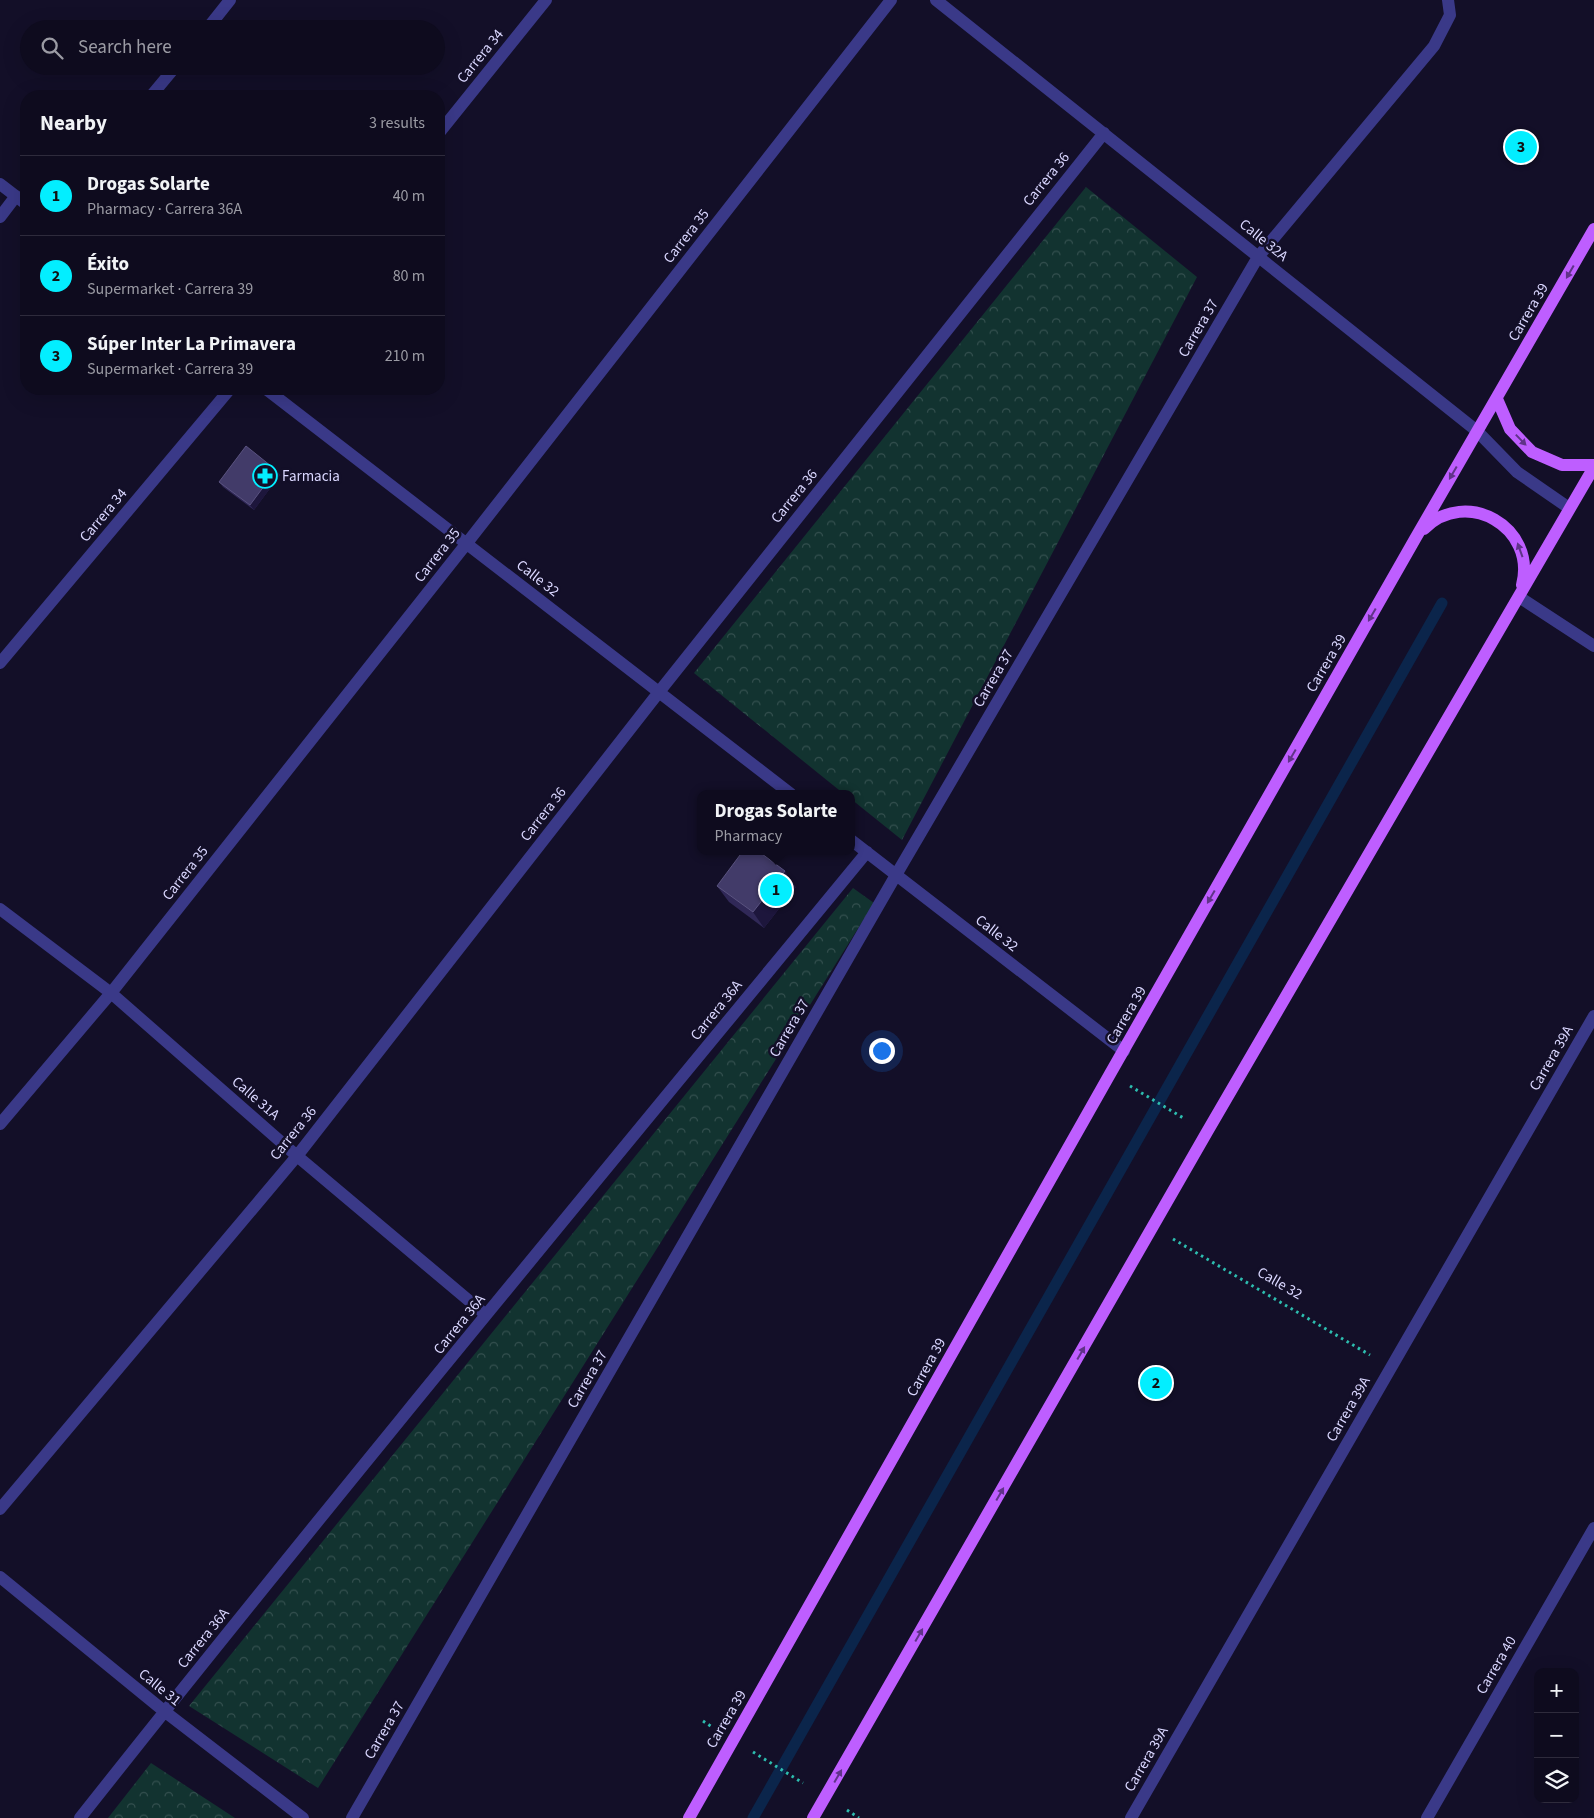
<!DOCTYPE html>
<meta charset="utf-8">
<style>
body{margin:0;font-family:"Source Sans 3",sans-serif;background:#171427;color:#f1f3f6}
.controls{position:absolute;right:15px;bottom:15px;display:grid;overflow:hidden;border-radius:10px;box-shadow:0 5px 20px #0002}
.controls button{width:45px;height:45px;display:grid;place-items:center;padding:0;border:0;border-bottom:1px solid #2e2b3c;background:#0e0b1e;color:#f1f3f6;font:25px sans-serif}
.you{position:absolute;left:881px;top:1050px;width:18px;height:18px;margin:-12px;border:4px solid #fff;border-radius:50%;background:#1a73e8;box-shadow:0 0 0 8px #1a73e833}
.badge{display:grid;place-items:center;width:32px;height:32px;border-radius:50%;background:#03eeff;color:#111;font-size:16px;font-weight:700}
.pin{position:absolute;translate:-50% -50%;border:2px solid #fff;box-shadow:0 1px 5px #0006}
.popup{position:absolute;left:697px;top:790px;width:158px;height:65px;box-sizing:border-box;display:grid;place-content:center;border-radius:10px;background:#0e0b1e;filter:drop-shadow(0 1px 4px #0005);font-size:16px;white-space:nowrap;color:#9b9ba4}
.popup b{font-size:19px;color:#f1f3f6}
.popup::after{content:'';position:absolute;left:50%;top:100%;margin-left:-10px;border:10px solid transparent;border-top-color:#0e0b1e}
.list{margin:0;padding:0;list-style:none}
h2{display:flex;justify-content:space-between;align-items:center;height:65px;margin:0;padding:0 20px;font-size:21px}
h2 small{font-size:16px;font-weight:400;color:#9b9ba4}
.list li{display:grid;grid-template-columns:32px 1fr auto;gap:15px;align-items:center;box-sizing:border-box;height:80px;padding:0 20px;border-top:1px solid #2e2b3c}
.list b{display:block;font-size:19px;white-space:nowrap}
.list p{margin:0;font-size:16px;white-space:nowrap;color:#9b9ba4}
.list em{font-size:16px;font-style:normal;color:#9b9ba4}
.icon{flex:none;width:28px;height:28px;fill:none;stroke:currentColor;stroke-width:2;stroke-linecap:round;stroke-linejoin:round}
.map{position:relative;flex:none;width:1594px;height:1818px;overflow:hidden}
.search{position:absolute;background:#0e0b1e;box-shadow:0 5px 20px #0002;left:20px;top:20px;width:425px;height:55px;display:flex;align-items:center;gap:12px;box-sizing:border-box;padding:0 18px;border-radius:28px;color:#9b9ba4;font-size:19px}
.panel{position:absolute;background:#0e0b1e;box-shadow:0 5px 20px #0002;left:20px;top:90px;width:425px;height:305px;border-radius:20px}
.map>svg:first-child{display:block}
</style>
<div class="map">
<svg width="1594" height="1818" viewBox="0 0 1594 1818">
<defs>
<pattern id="forest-crowns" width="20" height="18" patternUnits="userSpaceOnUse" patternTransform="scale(1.25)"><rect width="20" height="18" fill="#123330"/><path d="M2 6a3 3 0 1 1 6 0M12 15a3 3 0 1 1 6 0" fill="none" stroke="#34504f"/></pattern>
</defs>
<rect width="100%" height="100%" fill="#130f28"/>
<path fill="url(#forest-crowns)" d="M1086,187l111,90 -295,563 -51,-41v-5h-7l-150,-121z
M853,888l21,15 -556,885 -129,-82z
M151,1763l84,55h-127z"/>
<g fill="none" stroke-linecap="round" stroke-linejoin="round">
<path stroke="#0b254b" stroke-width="11" d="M753,1818l689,-1215"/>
<path stroke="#2dbdaf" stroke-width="3" stroke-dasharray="2.5 4" stroke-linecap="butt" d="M1130,1086l55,33
M1173,1239l197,116
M703,1721l9,6
M753,1752l50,31
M847,1810l12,8"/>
<path stroke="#3a3988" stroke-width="12" d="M936,0l541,431 40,41 52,36
M207,29l23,-29
M151,96l25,-30
M439,133l107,-133
M0,184l26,20
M0,217l16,-21
M266,389l525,405
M1519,597l75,49
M0,663l230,-274
M851,840l273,211
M0,909l111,84 186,163 189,159
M0,1124l111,-131 356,-450 424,-543
M0,1509l297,-353 362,-464 445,-559
M0,1577l164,134 139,107
M80,1818c257,-325 523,-645 787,-966
M352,1818l544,-943 362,-618 176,-211 16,-31 -2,-15
M1131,1818l463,-802
M1427,1818l167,-290"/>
<path stroke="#be5eff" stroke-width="12" d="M1497,399l13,30 22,23 30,13h32
M1424,529c42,-42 113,-2 98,56
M689,1818l421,-744 305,-535 179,-310
M813,1818l394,-686 387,-665"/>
</g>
<path fill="#302857" d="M276,470l4,5 -26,35 -31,-23 -4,-5z
M717,886l79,1 -32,41 -35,-26z"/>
<path fill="#1d163c" d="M276,470l4,5 -26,35 -4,-5z
M785,871l11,16 -32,41 -11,-16z"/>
<path fill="#423b69" stroke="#5a5380" d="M246,446l30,24 -26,35 -31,-23z
M743,851h15l27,20 -32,41 -36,-26z"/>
<defs><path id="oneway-solid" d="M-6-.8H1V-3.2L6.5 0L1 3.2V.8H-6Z" transform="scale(1.25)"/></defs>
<g fill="#603389">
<use href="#oneway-solid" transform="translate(1570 272) rotate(120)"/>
<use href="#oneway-solid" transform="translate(1521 440) rotate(46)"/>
<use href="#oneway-solid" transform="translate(1453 473) rotate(120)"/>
<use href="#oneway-solid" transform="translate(1520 550) rotate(-110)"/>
<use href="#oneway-solid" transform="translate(1372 615) rotate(120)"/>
<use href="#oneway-solid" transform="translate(1292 756) rotate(120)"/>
<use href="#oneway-solid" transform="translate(1211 897) rotate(120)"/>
<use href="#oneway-solid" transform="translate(1081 1353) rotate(-60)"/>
<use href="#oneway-solid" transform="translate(1000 1494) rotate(-60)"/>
<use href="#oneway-solid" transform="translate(919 1635) rotate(-60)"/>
<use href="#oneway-solid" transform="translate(838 1776) rotate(-60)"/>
</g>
<defs>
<g id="pharmacy-ring" transform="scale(1.25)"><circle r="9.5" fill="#130f28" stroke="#03eeff" stroke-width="1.5"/><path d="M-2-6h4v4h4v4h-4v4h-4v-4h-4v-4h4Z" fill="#03eeff"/></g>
</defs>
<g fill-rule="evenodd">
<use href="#pharmacy-ring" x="265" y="476"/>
</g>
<g text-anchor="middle" stroke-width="5" stroke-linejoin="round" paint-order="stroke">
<g font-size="15" fill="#dad7ff" stroke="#130f28">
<text transform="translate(480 56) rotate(-51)" y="5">Carrera 34</text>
<text transform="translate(1046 179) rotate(-51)" y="5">Carrera 36</text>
<text transform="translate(686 236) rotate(-52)" y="5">Carrera 35</text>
<text transform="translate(1264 240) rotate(39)" y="5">Calle 32A</text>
<text transform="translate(1528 312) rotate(-60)" y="5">Carrera 39</text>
<text transform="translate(1198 328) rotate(-60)" y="5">Carrera 37</text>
<text transform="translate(794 496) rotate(-51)" y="5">Carrera 36</text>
<text transform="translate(103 515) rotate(-50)" y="5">Carrera 34</text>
<text transform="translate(437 555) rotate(-52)" y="5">Carrera 35</text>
<text transform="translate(538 578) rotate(38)" y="5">Calle 32</text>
<text transform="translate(1326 663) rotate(-60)" y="5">Carrera 39</text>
<text transform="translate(993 678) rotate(-60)" y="5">Carrera 37</text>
<text transform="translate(543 814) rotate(-52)" y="5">Carrera 36</text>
<text transform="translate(185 873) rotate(-52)" y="5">Carrera 35</text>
<text transform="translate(997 933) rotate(38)" y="5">Calle 32</text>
<text transform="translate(716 1010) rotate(-51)" y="5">Carrera 36A</text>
<text transform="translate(1126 1015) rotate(-60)" y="5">Carrera 39</text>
<text transform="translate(789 1028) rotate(-60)" y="5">Carrera 37</text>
<text transform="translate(1551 1058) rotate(-60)" y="5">Carrera 39A</text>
<text transform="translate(256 1098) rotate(41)" y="5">Calle 31A</text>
<text transform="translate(293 1133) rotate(-51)" y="5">Carrera 36</text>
<text transform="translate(1280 1283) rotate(30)" y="5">Calle 32</text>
<text transform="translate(459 1324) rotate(-51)" y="5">Carrera 36A</text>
<text transform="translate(926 1367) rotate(-61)" y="5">Carrera 39</text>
<text transform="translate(587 1379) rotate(-60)" y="5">Carrera 37</text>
<text transform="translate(1348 1409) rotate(-60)" y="5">Carrera 39A</text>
<text transform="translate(203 1638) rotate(-51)" y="5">Carrera 36A</text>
<text transform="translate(1496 1665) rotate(-60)" y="5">Carrera 40</text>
<text transform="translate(160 1687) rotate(39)" y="5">Calle 31</text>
<text transform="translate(726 1719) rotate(-60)" y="5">Carrera 39</text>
<text transform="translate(384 1730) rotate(-60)" y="5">Carrera 37</text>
<text transform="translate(1146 1759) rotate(-60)" y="5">Carrera 39A</text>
</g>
<g font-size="15" fill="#dad7ff" stroke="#130f28" text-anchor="start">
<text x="282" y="481">Farmacia</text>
</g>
</g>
</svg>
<div class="controls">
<button>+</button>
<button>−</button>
<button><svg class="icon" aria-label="layers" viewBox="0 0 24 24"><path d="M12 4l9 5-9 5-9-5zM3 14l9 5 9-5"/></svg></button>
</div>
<div class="you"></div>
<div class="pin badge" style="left:776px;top:890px">1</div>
<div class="popup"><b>Drogas Solarte</b>Pharmacy</div>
<div class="pin badge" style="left:1156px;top:1383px">2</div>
<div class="pin badge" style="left:1521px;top:147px">3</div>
<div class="search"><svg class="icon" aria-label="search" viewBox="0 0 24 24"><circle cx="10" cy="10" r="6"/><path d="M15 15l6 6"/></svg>Search here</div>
<section class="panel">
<h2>Nearby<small>3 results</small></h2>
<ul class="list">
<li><span class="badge">1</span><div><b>Drogas Solarte</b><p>Pharmacy · Carrera 36A</p></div><em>40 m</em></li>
<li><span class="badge">2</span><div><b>Éxito</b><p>Supermarket · Carrera 39</p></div><em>80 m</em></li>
<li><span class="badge">3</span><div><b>Súper Inter La Primavera</b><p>Supermarket · Carrera 39</p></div><em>210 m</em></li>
</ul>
</section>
</div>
